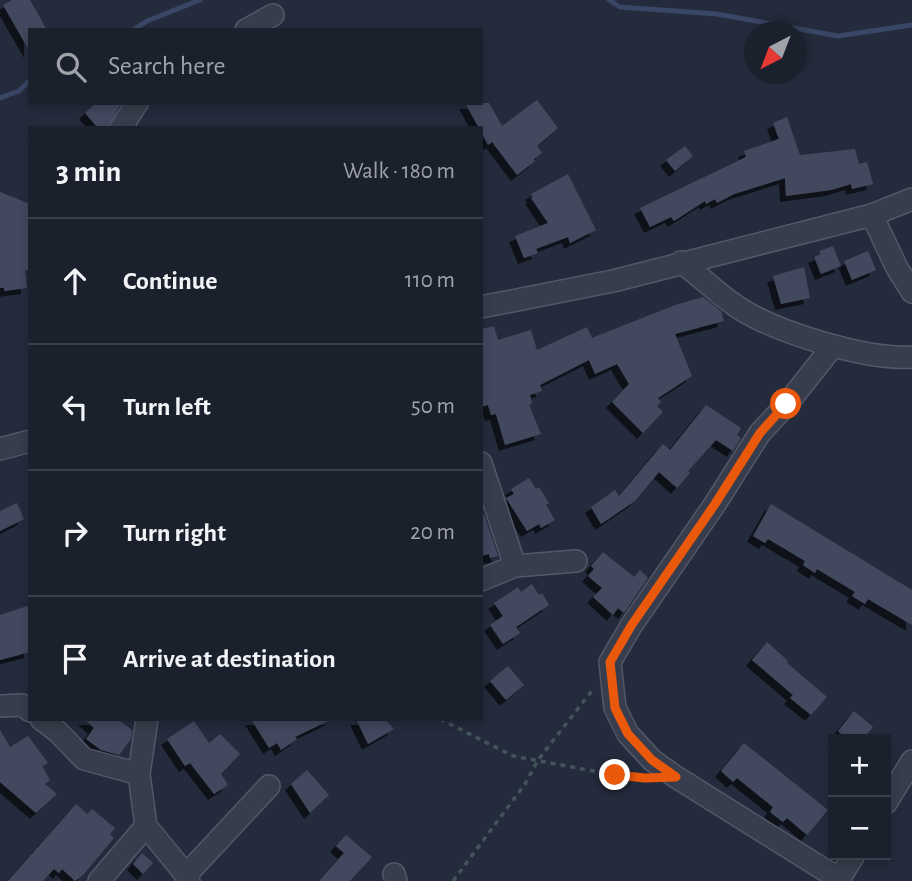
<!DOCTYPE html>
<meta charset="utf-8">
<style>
body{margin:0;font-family:"Alegreya Sans",sans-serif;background:#242835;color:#f1f3f6}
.controls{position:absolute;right:21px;bottom:21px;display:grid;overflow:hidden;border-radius:0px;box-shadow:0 4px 10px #0003}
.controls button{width:63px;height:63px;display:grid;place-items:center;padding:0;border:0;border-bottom:2px solid #393e49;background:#1b202d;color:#f1f3f6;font:35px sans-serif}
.compass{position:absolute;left:744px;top:21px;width:63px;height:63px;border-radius:50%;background:#1b202d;box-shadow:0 4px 10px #0003;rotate:222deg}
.stop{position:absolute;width:21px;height:21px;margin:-16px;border:5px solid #ea580c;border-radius:50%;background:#fff}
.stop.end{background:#ea580c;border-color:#fff;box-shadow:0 2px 7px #0008}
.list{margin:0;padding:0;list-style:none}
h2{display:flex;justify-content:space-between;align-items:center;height:91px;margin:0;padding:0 28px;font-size:30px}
h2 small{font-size:23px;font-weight:400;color:#a0a3aa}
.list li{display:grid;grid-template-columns:46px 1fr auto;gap:21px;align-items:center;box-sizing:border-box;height:126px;padding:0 28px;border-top:2px solid #393e49}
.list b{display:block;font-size:26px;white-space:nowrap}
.list em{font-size:23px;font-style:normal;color:#a0a3aa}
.icon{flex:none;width:38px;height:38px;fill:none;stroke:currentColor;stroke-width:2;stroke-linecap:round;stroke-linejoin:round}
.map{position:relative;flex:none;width:912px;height:881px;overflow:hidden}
.search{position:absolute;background:#1b202d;box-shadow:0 4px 10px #0003;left:28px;top:28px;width:455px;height:77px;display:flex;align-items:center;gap:18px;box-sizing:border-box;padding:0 24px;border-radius:0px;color:#a0a3aa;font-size:26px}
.panel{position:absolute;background:#1b202d;box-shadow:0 4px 10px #0003;left:28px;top:126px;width:455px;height:595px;border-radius:0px}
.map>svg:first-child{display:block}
</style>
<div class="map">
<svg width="912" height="881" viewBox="0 0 912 881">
<defs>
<filter id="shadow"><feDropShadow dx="-6" dy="6" stdDeviation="0" flood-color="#0009"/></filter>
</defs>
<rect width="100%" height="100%" fill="#242b3c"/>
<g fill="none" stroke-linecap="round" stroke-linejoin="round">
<path stroke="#394665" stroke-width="5" d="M609,0l11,7 97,7 121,22 74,-11
M133,30l14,-9 53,-21
M0,98l19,-7 11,-11"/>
</g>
<path fill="#434a5e" filter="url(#shadow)" d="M12,0h18l17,30h-17v22l-27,-47z
M537,100l21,28 -21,18 5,7 -8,6 1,2 -18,14 -25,-33 -4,3 -7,-13v-4h-2l-14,-25h24l13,23z
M96,103h25l-13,25h-10l-13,-15z
M787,117l13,38 55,-6 4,15 8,-2 6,22 -21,5 -1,-5 -20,6 -45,6 -1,-18 -51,16 -17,9 -2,-4 -9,5 -1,-3 -31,20 -3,-4 -21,10 -10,-19 106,-51 -2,-6 35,-12 -6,-16z
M685,146l8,10 -18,15 -9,-11z
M568,174l28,56 -26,13 -2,-6 -32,12 2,4 -14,5 -9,-22 33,-13 -17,-25 2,-1 -2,-3z
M0,192l30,12v66h-5l2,18 -23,3v-3h-4z
M833,246l8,20 -20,8 -7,-17 7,-3 -2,-3z
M868,251l8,19 -24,10 -8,-19z
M804,267l6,31 -29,6 -8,-28z
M703,297l18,14 3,10 -49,13 17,42 -34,22 3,4 -4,4 6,6 -20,21 -31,-31 17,-18 -12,-20 -22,10 -6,-14 -49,25 2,6 -12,4 2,9 -3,1 12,29 -36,11 -9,-31 -5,1 -3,-10 -7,2v-78l13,-3 4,14 33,-10 6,20 50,-23 5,11 83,-33z
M706,405l35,23 -4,7 4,3 -8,13 -17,-11 -28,31 2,2 -13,15 -18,-16 -24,29 -34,23 -10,-17 24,-17 4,6 44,-52 7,6z
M529,478l7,11 3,-2 10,16 -3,2 9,15 -14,8 -2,-4 -12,7 -21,-33 8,-4 -3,-5z
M17,503l7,16 -24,12v-20z
M771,504l141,86v35l-44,-26 -3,5 -13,-8 3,-4 -38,-23 -2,4 -12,-8 2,-4 -37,-22 -3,4 -12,-7z
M481,514h3l14,42 -8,2 -1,-4 -8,2z
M603,552l31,25 6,-7 8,8 -24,35 -6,-5 -5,7 -20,-18 9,-9 -14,-12 6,-7 -3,-3z
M532,584l7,11 3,-2 7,12 -33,22 4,6 -17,11 -13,-19 13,-9 -9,-13 24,-16 3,5z
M30,605v47l-30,8v-45z
M767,642l21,19 -1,2 40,34 -16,18 -21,-17 3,-3 -41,-35z
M508,666l16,19 -18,15 -16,-19z
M854,711l19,16 -10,12h-16l-9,-8z
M84,719h34l14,11 -1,9 -12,16 -18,-5 -15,-11 8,-11z
M251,719h81l-37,18 2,2 -16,11 -4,-7 -8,5z
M356,719h29l9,10 -26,15z
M194,721l15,22 11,-9 20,20 -19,20 7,11 -14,9 -24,-31 -5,3 -18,-27z
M0,730l10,17 18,-11 20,27 -6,3 8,14 -5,4 12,10 -21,19 -36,-31z
M744,743l84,67 -21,25 -20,-17 -4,4 -13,-10 3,-5 -36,-29 -4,4 -12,-11z
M307,770l22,25 -19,18 -19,-29z
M76,804l11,10 5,-5 23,19 -5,6 4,4 -31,37 -8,6 -13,-12 -3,4 -5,-4 -11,12h-35z
M346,835l26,22 -22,24h-31l25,-28 -8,-7z
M142,853l11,10 -10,11 -10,-10z"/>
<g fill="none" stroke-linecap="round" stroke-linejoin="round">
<g stroke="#525867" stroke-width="24">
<path id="minor" d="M246,30l27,-15
M121,128l16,-25
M872,215l25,53 15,24
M681,262c19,14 36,31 55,44 38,26 130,54 176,51
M481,307l132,-26 259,-66 40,-16
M833,346l-46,58 -27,29 -45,71 -84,122 -21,36 5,46 13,26 24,26 24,17 163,102
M0,449l30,-8
M481,463l34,103
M481,580l34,-14 61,-5
M0,706l22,-1 8,6
M41,719l17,13 26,27 55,15
M147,719l-8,55 7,52 40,49 3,6
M886,803l26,-42
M394,874l2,7
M186,875l83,-89
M99,881l47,-55
M838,881l16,-26"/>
</g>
<path stroke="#43545a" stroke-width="3.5" stroke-dasharray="5 5" stroke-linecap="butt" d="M440,719l73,37 102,19 29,3
M453,881l72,-97 13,-24 56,-72"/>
<use href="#minor" stroke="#373d4c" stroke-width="21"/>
</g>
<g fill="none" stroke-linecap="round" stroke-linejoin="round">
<path stroke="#ea580c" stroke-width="9" d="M615,775l30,3 31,-1 -24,-17 -24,-26 -13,-26 -5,-46 21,-36 84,-122 45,-71 26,-29"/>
</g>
</svg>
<div class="controls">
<button>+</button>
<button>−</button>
</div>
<svg class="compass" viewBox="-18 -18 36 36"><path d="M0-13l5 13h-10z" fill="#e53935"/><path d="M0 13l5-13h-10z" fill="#a0a3aa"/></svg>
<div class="stop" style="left:786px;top:404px"></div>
<div class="stop end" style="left:615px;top:775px"></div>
<div class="search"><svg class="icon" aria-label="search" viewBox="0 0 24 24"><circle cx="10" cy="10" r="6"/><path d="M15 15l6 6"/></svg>Search here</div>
<section class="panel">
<h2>3 min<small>Walk · 180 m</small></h2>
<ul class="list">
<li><svg class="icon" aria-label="ahead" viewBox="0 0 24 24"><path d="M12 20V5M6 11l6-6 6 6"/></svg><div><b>Continue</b></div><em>110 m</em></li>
<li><svg class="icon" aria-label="left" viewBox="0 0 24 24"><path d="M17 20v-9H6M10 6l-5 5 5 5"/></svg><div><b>Turn left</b></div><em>50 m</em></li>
<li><svg class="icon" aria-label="right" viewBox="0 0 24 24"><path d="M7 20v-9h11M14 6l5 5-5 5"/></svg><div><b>Turn right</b></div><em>20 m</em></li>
<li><svg class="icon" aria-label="arrive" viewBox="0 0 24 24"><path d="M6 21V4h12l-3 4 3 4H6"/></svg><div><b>Arrive at destination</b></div></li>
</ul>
</section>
</div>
